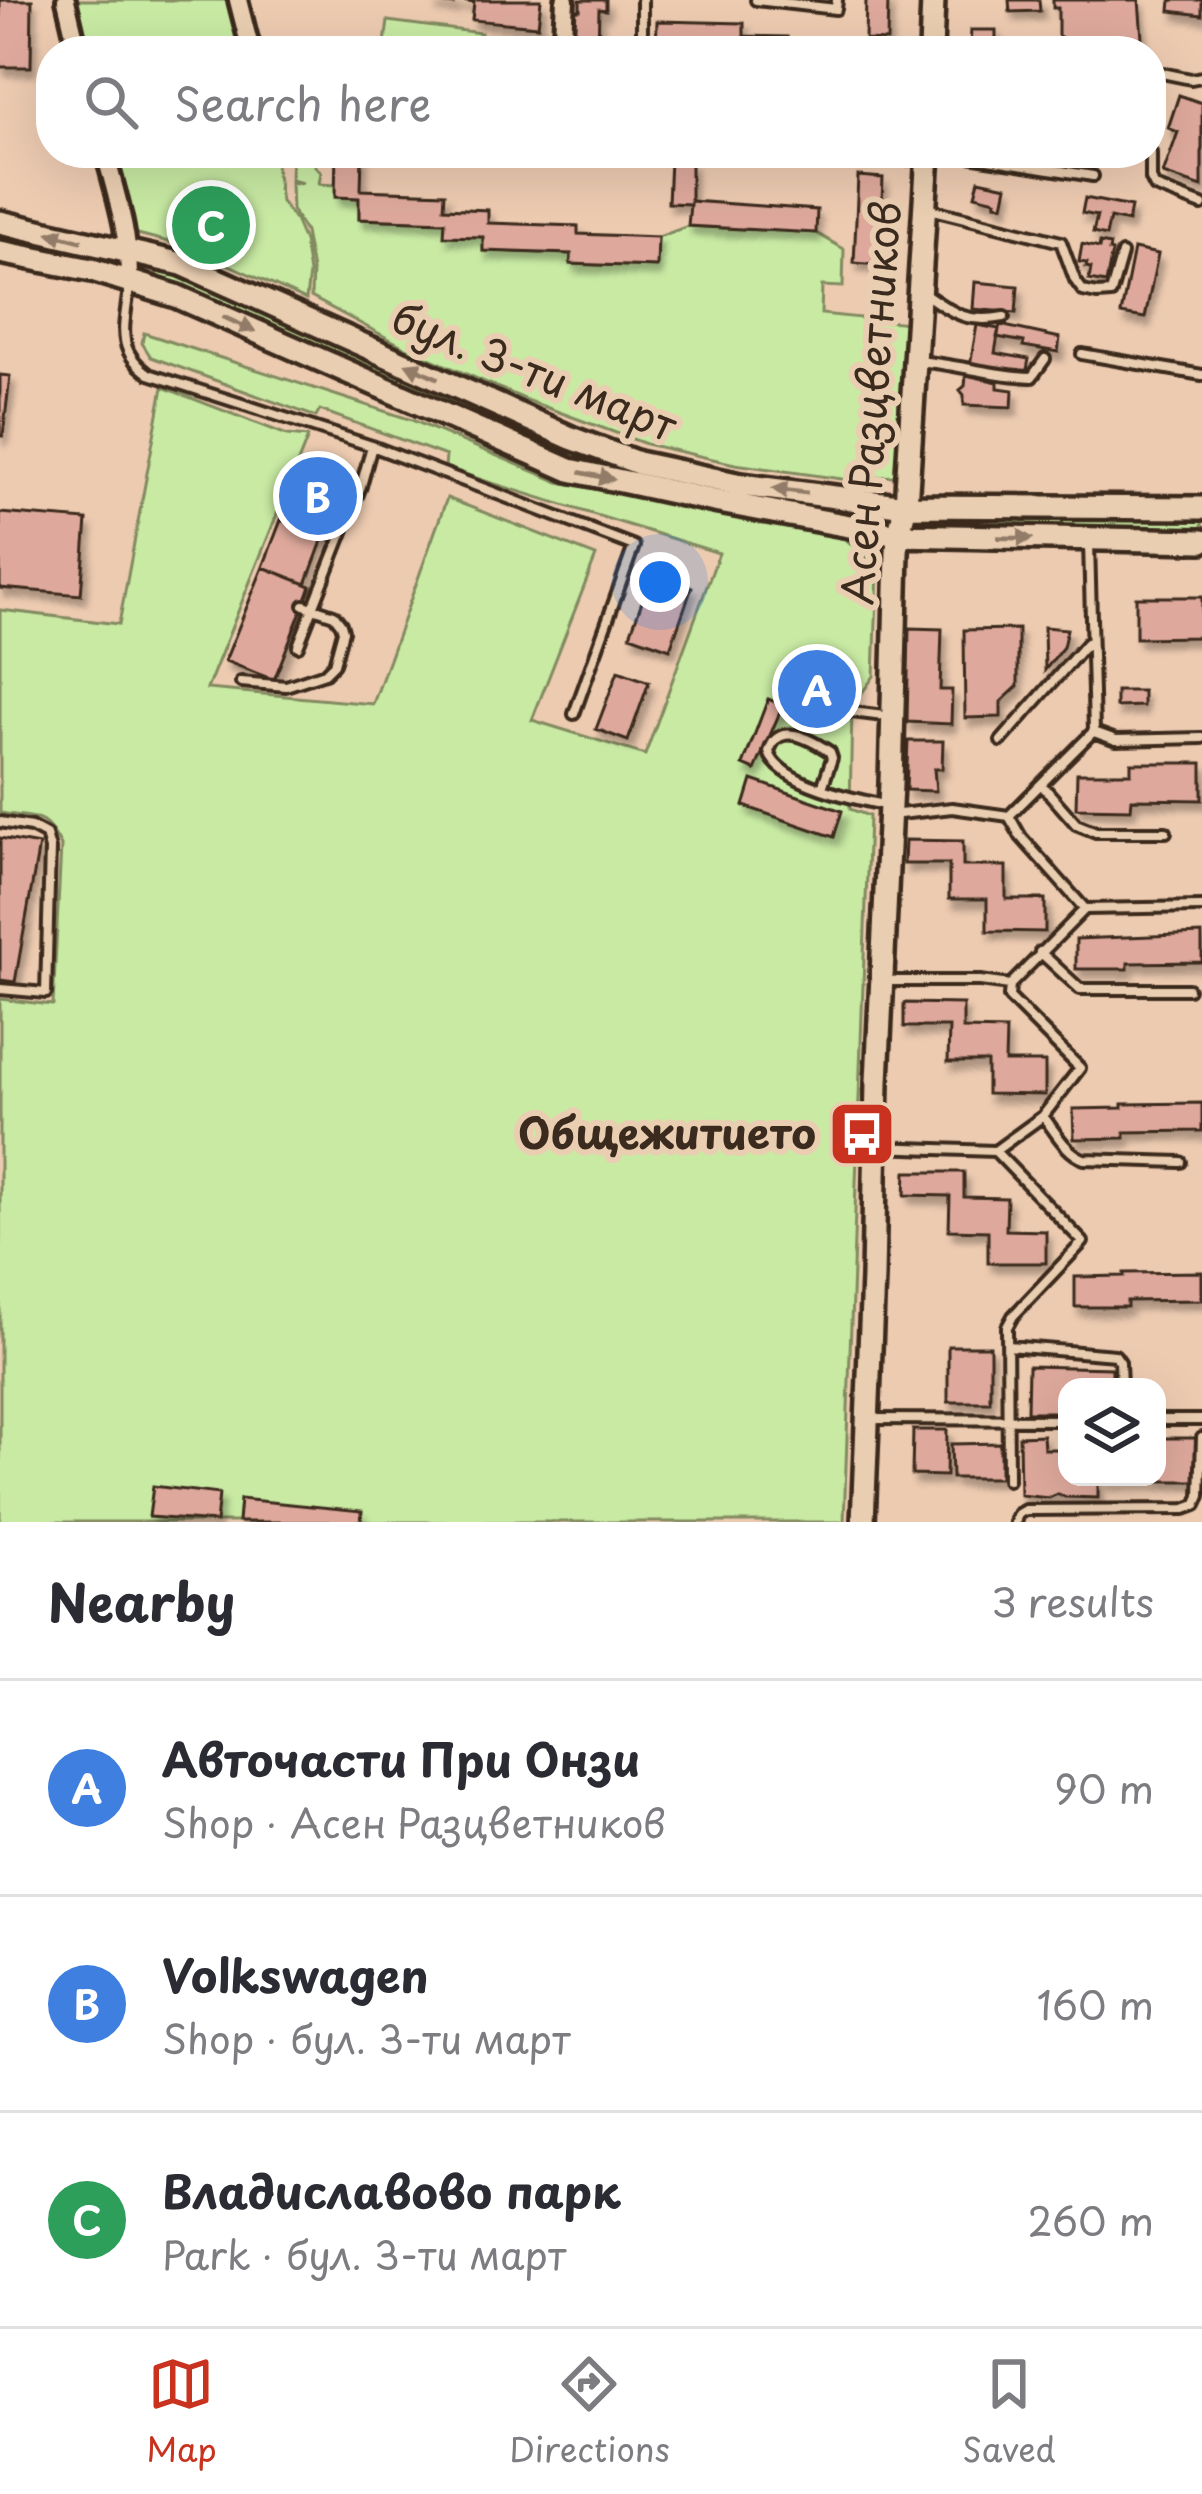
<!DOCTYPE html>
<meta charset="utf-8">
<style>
body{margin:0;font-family:"Playpen Sans",sans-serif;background:#f2f2f3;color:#2b2b33}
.controls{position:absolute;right:36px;bottom:36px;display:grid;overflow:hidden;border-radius:24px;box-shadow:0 12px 48px #0002}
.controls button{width:108px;height:108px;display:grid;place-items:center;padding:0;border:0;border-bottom:3px solid #e1e1e2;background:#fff;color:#2b2b33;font:60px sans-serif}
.you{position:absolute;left:660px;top:582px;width:42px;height:42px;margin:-30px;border:9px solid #fff;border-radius:50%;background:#1a73e8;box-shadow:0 0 0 18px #1a73e833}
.badge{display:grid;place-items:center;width:78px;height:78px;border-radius:50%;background:#c8321e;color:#fff;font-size:39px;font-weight:700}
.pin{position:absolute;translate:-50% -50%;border:6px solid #fff;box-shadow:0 3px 12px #0006}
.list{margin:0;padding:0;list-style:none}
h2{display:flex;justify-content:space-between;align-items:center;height:156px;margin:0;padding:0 48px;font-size:51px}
h2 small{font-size:39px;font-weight:400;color:#7c7c81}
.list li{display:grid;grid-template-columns:78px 1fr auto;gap:36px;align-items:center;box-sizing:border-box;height:216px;padding:0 48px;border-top:3px solid #e1e1e2}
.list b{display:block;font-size:45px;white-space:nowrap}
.list p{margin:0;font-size:39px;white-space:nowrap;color:#7c7c81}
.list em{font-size:39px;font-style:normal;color:#7c7c81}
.icon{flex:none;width:66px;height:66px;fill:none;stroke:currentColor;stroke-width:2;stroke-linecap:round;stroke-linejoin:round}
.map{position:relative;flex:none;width:1202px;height:1522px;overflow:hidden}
.search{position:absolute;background:#fff;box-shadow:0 12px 48px #0002;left:36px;right:36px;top:36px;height:132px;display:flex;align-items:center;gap:30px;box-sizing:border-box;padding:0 42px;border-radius:48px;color:#7c7c81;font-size:45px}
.sheet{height:804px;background:#fff}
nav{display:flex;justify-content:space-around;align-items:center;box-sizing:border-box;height:168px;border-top:3px solid #e1e1e2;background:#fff;font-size:33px;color:#7c7c81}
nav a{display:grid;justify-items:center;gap:6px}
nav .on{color:#c8321e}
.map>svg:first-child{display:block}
</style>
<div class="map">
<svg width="1202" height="1522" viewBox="0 0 1202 1522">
<defs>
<filter id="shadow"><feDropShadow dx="4.5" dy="8" stdDeviation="3" flood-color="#0004"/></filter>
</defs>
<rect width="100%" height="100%" fill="#edcbb1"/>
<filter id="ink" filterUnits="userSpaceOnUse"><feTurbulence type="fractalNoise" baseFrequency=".00833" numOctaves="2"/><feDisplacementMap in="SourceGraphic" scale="24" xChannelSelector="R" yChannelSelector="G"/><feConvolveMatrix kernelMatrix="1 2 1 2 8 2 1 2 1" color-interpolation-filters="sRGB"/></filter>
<g filter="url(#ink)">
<path fill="#c8eaa3" stroke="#828a60" stroke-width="3" d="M67,0h171l13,51h-171z
M388,21l93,12 -2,18h-95z
M106,153h168l7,49 14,18 9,21 5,32 -3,27 -114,-52 -66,-17z
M292,153h24l-1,13 6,6 -2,12 16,1 1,12 23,1v21l86,3v14l38,1v14l88,3v10l85,3 2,-30 30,-11 128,7 28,16 -1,38 -21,-1 -1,28 88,9 -6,152 -54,5 -114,-16 -89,-20 -117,-43 -119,-51 -99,-53 1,-27 -7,-38 -13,-22 -1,-27h12l-12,-3z
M161,259l476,204 236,39 -3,29 -300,-61 -418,-180z
M144,333l268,87 147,62 284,55 35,31 -4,108 -22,31 -2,102 19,7 -25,706h-844v-523l53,6 8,-159c-17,-34 -26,-27 -61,-33v-203l119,14 44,-237 124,48 21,2 -101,252 166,15 74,-206 149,58 -64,164 113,35 74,-202 -237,-73 -37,-13 1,-11 -126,-46 -4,7 -165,-60 -9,-14z
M947,507l255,1v32l-254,-4z"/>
<path fill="#dea99c" stroke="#3b2a1e" stroke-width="3" filter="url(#shadow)" d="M0,0h32l-1,67h-31z
M434,0h107l-3,26 -66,-6 2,-17 -19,-3 -1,5 -21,-2z
M580,0h26v10l-7,-1 -1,42h-27l1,-41h8z
M866,0h22l-1,41 -22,-1z
M1009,0h30l1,11 -30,1z
M1053,0h86l4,51 -69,-2 -16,-14v-27h-5z
M1171,0h31v15l-32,-4z
M657,21l87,2v13l43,1 -1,8 85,2v4l-215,-1z
M971,30h25v17l-26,-1z
M1179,95l23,8v84l-39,-13 15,-42 -10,-4z
M336,153l26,1 -1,36 84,3 -1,15 44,2v13l90,3v8l80,3 -1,30 -87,-3 1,-10 -88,-3v-14l-39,-1 1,-14 -86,-3v-21l-24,-1z
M670,160l21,2v39l126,9 -1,23 -128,-7 2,-22 -22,-1z
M858,176l25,2 -4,87 -25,-2z
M979,180l28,6 -4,19 -8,-1 1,-4 -21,-5z
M1085,198l46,9 -3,15 -18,-4 -4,18 -13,-3 4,-17 -15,-3z
M1100,243l10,2 -1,6 3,1 -6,31 -17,-3 2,-12 -5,-1 1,-4 -8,-1 3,-18 17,4z
M1134,249l24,5 -13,64 -24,-4z
M975,282l43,4 -2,27 -43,-4z
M977,325l22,4 -4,24 34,6 -3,16 -56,-10z
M1000,325l60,13 -2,14 -35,-6 1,-4 -27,-5z
M0,375l10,1 -7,60h-3z
M966,375l32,7v6l15,2 -1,17 -48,-2v-10l-4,-5 5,-4z
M304,464l43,16 -17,43 -43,-16z
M338,504l8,3 -13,34 -52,-21 6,-13 43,16z
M0,513l87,7 -6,75 -81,-7z
M281,520l43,16 -18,48 -43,-17z
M263,567l48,19 -37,94 -49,-19z
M652,573l40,14 -22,62 -40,-14z
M1136,597h66v40l-66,1z
M1044,627l23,2 -4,18 -18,23z
M909,628l33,1 -2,61h12l-1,34 -44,-2z
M1018,629v57l-17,16v15l-36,1 -1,-88z
M618,671l31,11 -21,59 -32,-12z
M1116,691h27v15l-27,1z
M768,699l15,6 -28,65 -12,-5z
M908,741h35l-1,28h-8l2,22 -30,-1z
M1131,763h71v37l-70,-1 -1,10 -55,-1 1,-35h54z
M752,780l90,31 -8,26 -90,-31z
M0,838l39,7 -24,137 -15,-2z
M905,840l58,1v25h43v33h39v33l-58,-1v-32h-38v-35h-45z
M1202,934v28l-74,1v6h-52v-30z
M904,1003l59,1v25l43,1 -1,32h40v33l-58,-1v-32h-39l1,-35h-45z
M1202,1103v28l-77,1v6l-51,1 -1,-30 49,-1v-4z
M906,1172h58v25l43,1 -1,32 40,1v32h-58v-32l-39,-1 1,-34 -45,-1z
M1202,1272v28l-75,1v6h-52v-30l49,-1v-3z
M948,1346h42v56h-42z
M1028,1366l84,2v19h-45v25h-40z
M913,1430h34l-1,46 -34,-1z
M1043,1435l1,14h22l1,-14v42h31v21l-33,-1 -7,-3 -9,4 -29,-3 -1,-59z
M1157,1438h39v43h-93v-4h54z
M1000,1443v35h-48l-1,-34z
M153,1486l66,8 -3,28 -67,-5z
M240,1499l122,12 -1,11h-123z"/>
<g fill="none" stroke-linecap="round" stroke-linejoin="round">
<g stroke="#3b2a1e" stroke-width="16">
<path id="service" d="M756,0l80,9 1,-9
M642,51v-51
M1151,81l11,-8 29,6 11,-2
M1151,153v26l4,8 47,18
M929,155h34l130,21
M925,208l136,34 14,38 8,11 14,3 14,-1 11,-39
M129,287c-4,39 -15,62 20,87l223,72 262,100 -60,168
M921,291c31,21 43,33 83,26
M1082,354l120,21
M917,361c39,3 76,15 115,16l13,-18
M1089,543l5,189 22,8 86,-2
M298,646l63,-160 11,-40
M241,682l45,4 39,-13 9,-9 9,-33 -2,-7 -7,-9 -30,-10
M852,712l40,5
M1001,741l86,-98
M1041,784l35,40 20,8h70
M822,788l10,-30 -2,-6c-20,-13 -52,-32 -61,0 9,32 90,48 120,54
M891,815l61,-7 57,8
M1009,816l12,21 64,72 117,-2
M1009,816l84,-84
M0,822l31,5 15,8 4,14 -4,144 -46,-4
M1040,952l40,37h108
M886,981h94l30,4
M1043,1116c12,15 23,37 41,43l97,3
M877,1147l118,4 48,-35 37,-48 -71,-71 1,-12 75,-76
M995,1151l88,91 -70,74 -6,11 1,153
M1008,1346l107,9 5,7 1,25
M870,1419l197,1
M1157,1420h45
M1015,1522l3,-8 7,-4 160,-1 11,-4 4,-9 2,-58"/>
</g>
<g stroke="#3b2a1e" stroke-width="26">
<path id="minor" d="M66,0l12,51
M238,0l13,51
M562,51l3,-51
M105,153c12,44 25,84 24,130
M869,153l59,2"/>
</g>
<g stroke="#3b2a1e" stroke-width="30">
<path id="tertiary" d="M931,51l2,-51
M0,222l182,42 389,174 67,25 103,22 165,21 296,2
M0,252l92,18 84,26 394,174 149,32 179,33 304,6
M863,1522l10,-245 4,-195 14,-298 6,-232 1,-17 8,-29 22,-353"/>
</g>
<use href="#service" stroke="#eaceb1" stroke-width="8"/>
<use href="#minor" stroke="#eaceb1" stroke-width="16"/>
<use href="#tertiary" stroke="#eaceb1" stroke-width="21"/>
</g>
<defs><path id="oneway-solid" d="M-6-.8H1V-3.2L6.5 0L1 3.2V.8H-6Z" transform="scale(3)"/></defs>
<g fill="#927c68">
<use href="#oneway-solid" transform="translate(65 237) rotate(-166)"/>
<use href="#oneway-solid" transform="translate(239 324) rotate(24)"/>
<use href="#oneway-solid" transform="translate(422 371) rotate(-156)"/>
<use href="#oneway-solid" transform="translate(597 476) rotate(12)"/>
<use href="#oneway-solid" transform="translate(790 491) rotate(-173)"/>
<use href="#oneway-solid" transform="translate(1015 538) rotate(1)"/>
</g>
</g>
<defs>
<g id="bus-square" transform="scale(3.45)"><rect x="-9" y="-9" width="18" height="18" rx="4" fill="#c8321e" stroke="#eaceb1"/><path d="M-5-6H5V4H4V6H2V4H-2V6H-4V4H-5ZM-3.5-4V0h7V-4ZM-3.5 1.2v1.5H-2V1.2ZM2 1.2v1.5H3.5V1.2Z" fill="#fff"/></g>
</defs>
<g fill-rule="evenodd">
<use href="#bus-square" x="862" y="1134"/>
</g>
<g text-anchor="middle" stroke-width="12" stroke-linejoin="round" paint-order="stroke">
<g font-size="42" fill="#3b2a1e" stroke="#eaceb1">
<text transform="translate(534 372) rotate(22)" y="15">бул. 3-ти март</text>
<text transform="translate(872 403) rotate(-86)" y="15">Асен Разцветников</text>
</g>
<g font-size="42" font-weight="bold" fill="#3b2a1e" stroke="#eaceb1" text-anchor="end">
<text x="816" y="1149">Общежитието</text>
</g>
</g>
</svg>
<div class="controls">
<button><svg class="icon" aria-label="layers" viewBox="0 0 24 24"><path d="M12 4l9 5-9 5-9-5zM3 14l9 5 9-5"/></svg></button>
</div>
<div class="you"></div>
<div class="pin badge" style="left:817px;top:689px;background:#3f7fe0">A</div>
<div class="pin badge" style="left:318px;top:496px;background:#3f7fe0">B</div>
<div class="pin badge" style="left:211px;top:225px;background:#2e9e5b">C</div>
<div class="search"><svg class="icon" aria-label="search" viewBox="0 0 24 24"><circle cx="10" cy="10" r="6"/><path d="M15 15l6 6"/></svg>Search here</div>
</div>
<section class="sheet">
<h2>Nearby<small>3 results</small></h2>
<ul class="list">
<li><span class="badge" style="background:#3f7fe0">A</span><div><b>Авточасти При Онзи</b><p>Shop · Асен Разцветников</p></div><em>90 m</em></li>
<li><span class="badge" style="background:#3f7fe0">B</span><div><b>Volkswagen</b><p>Shop · бул. 3-ти март</p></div><em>160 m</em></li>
<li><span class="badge" style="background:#2e9e5b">C</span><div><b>Владиславово парк</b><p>Park · бул. 3-ти март</p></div><em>260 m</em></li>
</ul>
</section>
<nav>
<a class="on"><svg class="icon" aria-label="map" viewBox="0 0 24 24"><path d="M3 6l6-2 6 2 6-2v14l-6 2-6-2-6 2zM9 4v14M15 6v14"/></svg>Map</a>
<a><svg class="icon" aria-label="directions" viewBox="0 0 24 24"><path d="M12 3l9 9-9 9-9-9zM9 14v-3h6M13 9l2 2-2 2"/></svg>Directions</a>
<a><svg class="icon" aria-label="saved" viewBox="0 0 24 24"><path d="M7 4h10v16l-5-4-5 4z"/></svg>Saved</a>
</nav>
